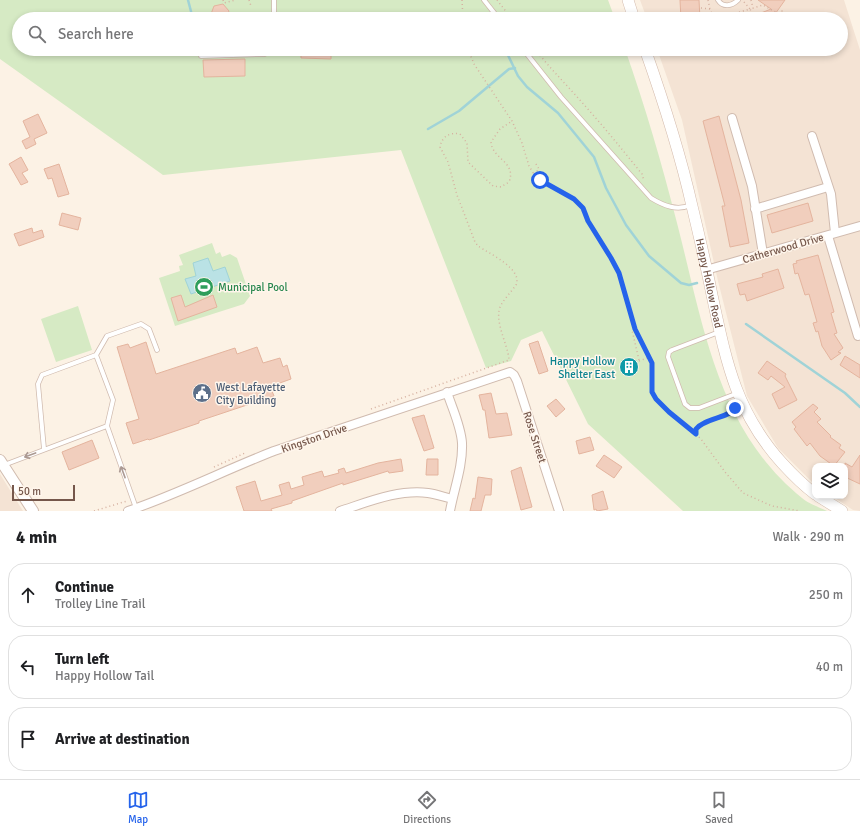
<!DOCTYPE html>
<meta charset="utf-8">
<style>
body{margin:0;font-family:Signika,sans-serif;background:#f2f2f2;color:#202124}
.controls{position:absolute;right:12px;bottom:12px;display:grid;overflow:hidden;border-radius:8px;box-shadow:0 2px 6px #0003}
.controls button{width:36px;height:36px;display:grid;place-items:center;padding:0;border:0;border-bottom:1px solid #e0e0e0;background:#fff;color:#202124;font:20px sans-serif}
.scale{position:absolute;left:12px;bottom:10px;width:63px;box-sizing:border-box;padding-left:4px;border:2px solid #75574b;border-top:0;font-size:11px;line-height:14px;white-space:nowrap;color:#75574b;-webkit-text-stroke:3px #fff6ec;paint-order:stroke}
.stop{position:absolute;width:12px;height:12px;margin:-9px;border:3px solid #2563eb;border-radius:50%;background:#fff}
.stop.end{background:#2563eb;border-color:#fff;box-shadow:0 1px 4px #0008}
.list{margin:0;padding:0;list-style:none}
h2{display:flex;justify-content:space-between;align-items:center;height:52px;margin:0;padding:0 16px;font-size:17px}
h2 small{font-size:13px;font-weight:400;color:#757577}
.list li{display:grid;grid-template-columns:26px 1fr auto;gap:12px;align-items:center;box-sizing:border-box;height:64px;margin:0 8px 8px;padding:0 8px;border:1px solid #e0e0e0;border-radius:16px}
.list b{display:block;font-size:15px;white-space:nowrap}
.list p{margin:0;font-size:13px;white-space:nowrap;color:#757577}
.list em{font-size:13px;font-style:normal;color:#757577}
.icon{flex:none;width:22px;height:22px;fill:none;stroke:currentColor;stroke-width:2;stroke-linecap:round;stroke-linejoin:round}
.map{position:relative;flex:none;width:860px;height:511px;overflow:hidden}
.search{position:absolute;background:#fff;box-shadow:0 2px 6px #0003;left:12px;right:12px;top:12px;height:44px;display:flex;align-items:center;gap:10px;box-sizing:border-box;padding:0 14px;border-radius:22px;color:#757577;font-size:15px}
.sheet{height:268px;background:#fff}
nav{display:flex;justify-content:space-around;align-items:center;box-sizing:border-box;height:56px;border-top:1px solid #e0e0e0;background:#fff;font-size:11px;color:#757577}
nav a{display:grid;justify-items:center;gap:2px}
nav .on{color:#2563eb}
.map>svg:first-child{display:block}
</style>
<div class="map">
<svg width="860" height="511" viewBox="0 0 860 511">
<rect width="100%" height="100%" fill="#fcf2e5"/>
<path fill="#f4e3d4" d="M640,0h204l16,50v461l-7,-1 -21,-14h13v-30h-30l-1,18 -36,-36 -31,-52 -29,-115 -36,-161 -25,-71h184v-30h-194z
M0,474l13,21 10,16h-23z"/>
<path fill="#d6eac4" d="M0,0h608l7,19h-596v30h606c20,57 37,115 52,174 26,100 40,207 125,275 7,6 17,9 25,13h-144l-95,-87 -46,-93 -21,9 -10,21 -25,7 -85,-218 -238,25 -163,-116z
M212,243l4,11 4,-2 2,5 8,-3 7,4 13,38 -6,8 -69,22 -16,-48 21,-7 -1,-5 4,-1 -4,-10z
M78,306l14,44 -36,12 -15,-43z"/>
<path fill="#bae2e5" stroke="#a0d3d7" d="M208,258l5,13 12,-4 5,14 -39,13 -6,-15 11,-3 -3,-13z"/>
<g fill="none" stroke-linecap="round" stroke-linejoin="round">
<path stroke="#a0d3d7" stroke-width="2.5" d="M188,0l5,19
M505,49l13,27 9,11 31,26 36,44 12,31 20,37 23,31 32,27 8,2 8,-2
M428,129l31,-18 50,-42 6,-1
M746,324l99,69 15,14"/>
</g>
<path fill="#f1cebd" stroke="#e4b49e" d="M680,0h19l1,19h-19z
M758,0h27l-12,17 -6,2h-21l25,-10z
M223,4l6,7 -3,8h-10l-5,-5 3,-8z
M319,49h12v10l-30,-1v-7l17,1z
M245,59v17l-41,1 -1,-17z
M38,114l9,19 -13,6 2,5 -10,5 -4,-8 8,-4 -7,-16z
M719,116l22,84 8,43 -19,4 -8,-41h3l-22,-85z
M21,157l7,13 -6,3 6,9 -7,3 -12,-21z
M59,164l10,30 -11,3 -6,-19 -4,1 -4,-10z
M808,203l5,18 -41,12 -5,-18z
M62,213l19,5 -3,12 -19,-5z
M32,228l1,5 9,-3 2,7 -25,9 -5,-12z
M818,255l16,57 -3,1 6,20 -3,1 9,14 -5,4 3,1 -10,7 -9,-14 -4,-15 -2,1 -3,-9 4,-1 -8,-28 -4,1 -7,-22 -3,1 -2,-10 4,-1 -1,-2z
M778,269l6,19 -37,13 -2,-7 -5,1 -3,-11 26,-7 -1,-3z
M181,295l4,12 28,-12 4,12 -39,14 -7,-23z
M538,341l10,30 -9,3 -10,-30z
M146,342l10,32 79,-26 2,6 20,-7 6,16 17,-5 3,9 4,-2 4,14 -14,5 2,4 -7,3 2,5 -75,25v2l-50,17 -1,-1 -15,5 -7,-21 13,-4 -22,-72 11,-3 2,4z
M845,356l15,9v13l-20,-13z
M630,360l6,12 -8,3 -5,-12z
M767,361l19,13 -1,2 12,24 -18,9 -7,-15 13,-7 -14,-11 -3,4 -10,-7z
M491,393l5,21 11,-1 5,22 -23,3 -4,-28h-2l-4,-15z
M556,399l9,10 -9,8 -9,-11z
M813,404l5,4 -4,4 7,7 -4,3 14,14 -1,1 11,8 -2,3 6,4 -11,14 -14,-10 -10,-13 -3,3 -13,-17 2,-2 -4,-5z
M424,415l10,33 -10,3 -12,-33z
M590,437l4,13 -15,4 -3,-13z
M92,440l7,18 -30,12 -7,-18z
M604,455l18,12 -8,11 -18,-12z
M860,455v29l-15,-7v-14l7,4z
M401,459l2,12 -14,2 -1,-2 -45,14v-2l-51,18v2l-21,6 1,2h-28l-8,-24 19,-6 6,20 21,-6 -3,-10 10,-3 2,7 13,-4 -2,-8 20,-6 2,6 15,-4 -1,-3 6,-2 2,5 32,-10z
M427,459h11v16h-12z
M521,467l11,40 -11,3 -10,-39z
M478,477l14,2 -1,16h-6l-4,16h-11l3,-13 2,1z
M603,491l5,18 -11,2 -1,-2 -2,1 -2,-15z"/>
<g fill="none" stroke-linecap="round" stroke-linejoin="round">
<g stroke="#d0bbaf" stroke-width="5.5">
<path id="service" d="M484,0l15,19
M718,0c5,8 14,6 20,0
M274,19v-19
M523,49l38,48 90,101c13,8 26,13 40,7
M201,56l64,-2 6,-5
M719,332l-47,18 -3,2 -1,5 17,47 5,4h9l39,-15
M96,355l11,-19 34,-12 8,5 8,21
M44,449l-6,-65 4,-9 54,-20 17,45 -6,26
M4,465l103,-39 29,82"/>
</g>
<g stroke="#d0bbaf" stroke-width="10">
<path id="minor" d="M732,118l20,68 11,68
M812,136l19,58 4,39
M755,209l73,-22
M828,236l30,100
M706,270l154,-44
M447,392c5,16 14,34 15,51 1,23 -8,46 -12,68
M128,511c50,-17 97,-41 146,-60l236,-79 4,3 3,6 42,130
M340,511c28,-9 59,-22 88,-18 8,1 16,4 24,6"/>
</g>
<g stroke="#d0bbaf" stroke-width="12">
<path id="tertiary" d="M0,460l33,51"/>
</g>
<g stroke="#d3baac" stroke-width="12">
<g id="secondary">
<path d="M628,0l6,19"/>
<path id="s1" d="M645,49c18,51 35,104 47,157 7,29 14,59 20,89 14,65 23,116 70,168 10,11 21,22 33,31"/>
<path d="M818,496l24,15"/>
</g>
</g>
<path stroke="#d6b1a0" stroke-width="1.5" stroke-dasharray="1 3" stroke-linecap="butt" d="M223,0l1,3 11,-3
M249,0l2,6
M462,0l1,19
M497,0l15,19
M708,0l2,9
M751,0l2,8
M744,2l6,7 13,-4 16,9 2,5
M701,8l9,1 4,10
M772,16l10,-3v-4
M716,19l34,-10 3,6
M468,49l6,15 38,57 10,22 7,23 5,8 11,11 29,14 5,5 8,17 28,43 9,22 11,43 16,28 1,6 -1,23 5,13 45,40 24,33 18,21 29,13 28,5
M535,49c13,17 28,32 43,49 22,24 43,50 64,76l2,7
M534,174l5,-5 -3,-5
M634,329l-2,1 7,30
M639,361l11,-4
M371,409l138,-49c-1,-16 -16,-40 -8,-55 4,-7 10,-13 15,-20 7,-16 -26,-31 -38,-39l-3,-4 -18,-47 -9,-33 -8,-15c2,-11 10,-15 20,-13l7,9 1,19 25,24 8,1 8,-5c8,-20 -17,-23 -18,-40l9,-13 12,-8
M696,435v-6c10,-12 31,-10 38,-20
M214,467l31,-14
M94,511l33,-10"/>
<use href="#service" stroke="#fff" stroke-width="4"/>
<use href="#minor" stroke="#fff" stroke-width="8"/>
<use href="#tertiary" stroke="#fff" stroke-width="10"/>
<use href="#secondary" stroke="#fff" stroke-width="11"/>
</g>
<defs><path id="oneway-shaft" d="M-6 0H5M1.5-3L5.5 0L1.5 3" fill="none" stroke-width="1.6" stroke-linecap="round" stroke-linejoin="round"/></defs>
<g stroke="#ac9a93">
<use href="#oneway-shaft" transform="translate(30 455) rotate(160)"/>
<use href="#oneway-shaft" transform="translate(123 472) rotate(-110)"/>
</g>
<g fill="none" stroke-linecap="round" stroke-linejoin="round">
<path stroke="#2563eb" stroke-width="5" d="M540,180l34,19 9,9 5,13 23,37 8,15 16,56 17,34v29l4,7 13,13 27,22v-5c9,-11 33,-11 39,-21"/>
</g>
<defs>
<g id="stadium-disc" transform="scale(1)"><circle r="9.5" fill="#2e9e5b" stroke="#fff6ec"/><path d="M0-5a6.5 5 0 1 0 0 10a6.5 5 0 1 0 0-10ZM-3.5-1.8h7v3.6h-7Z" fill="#fff"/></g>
<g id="building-disc" transform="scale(1)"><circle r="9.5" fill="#0f9aa8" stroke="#fff6ec"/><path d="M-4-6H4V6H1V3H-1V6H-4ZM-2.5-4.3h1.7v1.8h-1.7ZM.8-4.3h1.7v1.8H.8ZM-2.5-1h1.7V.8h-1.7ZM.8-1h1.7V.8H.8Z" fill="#fff"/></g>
<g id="civic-disc" transform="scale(1)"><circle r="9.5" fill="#5c6f8a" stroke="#fff6ec"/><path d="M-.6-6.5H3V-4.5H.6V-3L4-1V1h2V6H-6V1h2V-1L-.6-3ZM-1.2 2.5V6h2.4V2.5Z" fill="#fff"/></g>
</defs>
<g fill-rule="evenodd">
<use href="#stadium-disc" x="204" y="287"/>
<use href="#building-disc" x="629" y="367"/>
<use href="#civic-disc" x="202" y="393"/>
</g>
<g text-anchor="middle" stroke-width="3" stroke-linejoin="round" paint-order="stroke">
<g font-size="11" fill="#75574b" stroke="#fff6ec">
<text transform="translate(783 248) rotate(-16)" y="4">Catherwood Drive</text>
<text dy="4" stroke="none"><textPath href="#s1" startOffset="243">Happy Hollow Road</textPath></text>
<text transform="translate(535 437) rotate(72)" y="4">Rose Street</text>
<text transform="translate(314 438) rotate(-19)" y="4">Kingston Drive</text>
</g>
<g font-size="11" fill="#27864d" stroke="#fff6ec" text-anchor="start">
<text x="218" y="291">Municipal Pool</text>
</g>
<g font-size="11" fill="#0d838f" stroke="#fff6ec" text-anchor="end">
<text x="615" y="365">Happy Hollow<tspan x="615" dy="13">Shelter East</tspan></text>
</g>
<g font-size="11" fill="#4e5e75" stroke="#fff6ec" text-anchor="start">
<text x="216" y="391">West Lafayette<tspan x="216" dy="13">City Building</tspan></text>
</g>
</g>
</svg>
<div class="controls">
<button><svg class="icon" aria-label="layers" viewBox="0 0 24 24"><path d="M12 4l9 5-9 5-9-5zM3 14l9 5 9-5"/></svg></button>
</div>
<div class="scale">50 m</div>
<div class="stop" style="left:540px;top:180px"></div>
<div class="stop end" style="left:735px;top:408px"></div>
<div class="search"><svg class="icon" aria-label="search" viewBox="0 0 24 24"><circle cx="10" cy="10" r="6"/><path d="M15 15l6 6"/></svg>Search here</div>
</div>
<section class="sheet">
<h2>4 min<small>Walk · 290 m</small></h2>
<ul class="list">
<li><svg class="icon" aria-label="ahead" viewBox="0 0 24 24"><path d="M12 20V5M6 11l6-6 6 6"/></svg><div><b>Continue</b><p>Trolley Line Trail</p></div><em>250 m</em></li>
<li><svg class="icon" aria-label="left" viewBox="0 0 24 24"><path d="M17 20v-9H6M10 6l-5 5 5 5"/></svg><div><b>Turn left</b><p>Happy Hollow Tail</p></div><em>40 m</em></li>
<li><svg class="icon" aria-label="arrive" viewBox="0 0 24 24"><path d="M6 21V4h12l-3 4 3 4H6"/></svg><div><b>Arrive at destination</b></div></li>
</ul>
</section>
<nav>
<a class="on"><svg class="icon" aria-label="map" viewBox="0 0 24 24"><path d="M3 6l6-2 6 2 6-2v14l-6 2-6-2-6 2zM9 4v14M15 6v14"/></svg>Map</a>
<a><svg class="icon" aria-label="directions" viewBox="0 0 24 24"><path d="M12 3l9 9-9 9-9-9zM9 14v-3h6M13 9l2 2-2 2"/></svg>Directions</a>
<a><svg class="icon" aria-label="saved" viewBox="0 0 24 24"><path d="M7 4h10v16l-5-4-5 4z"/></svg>Saved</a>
</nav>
